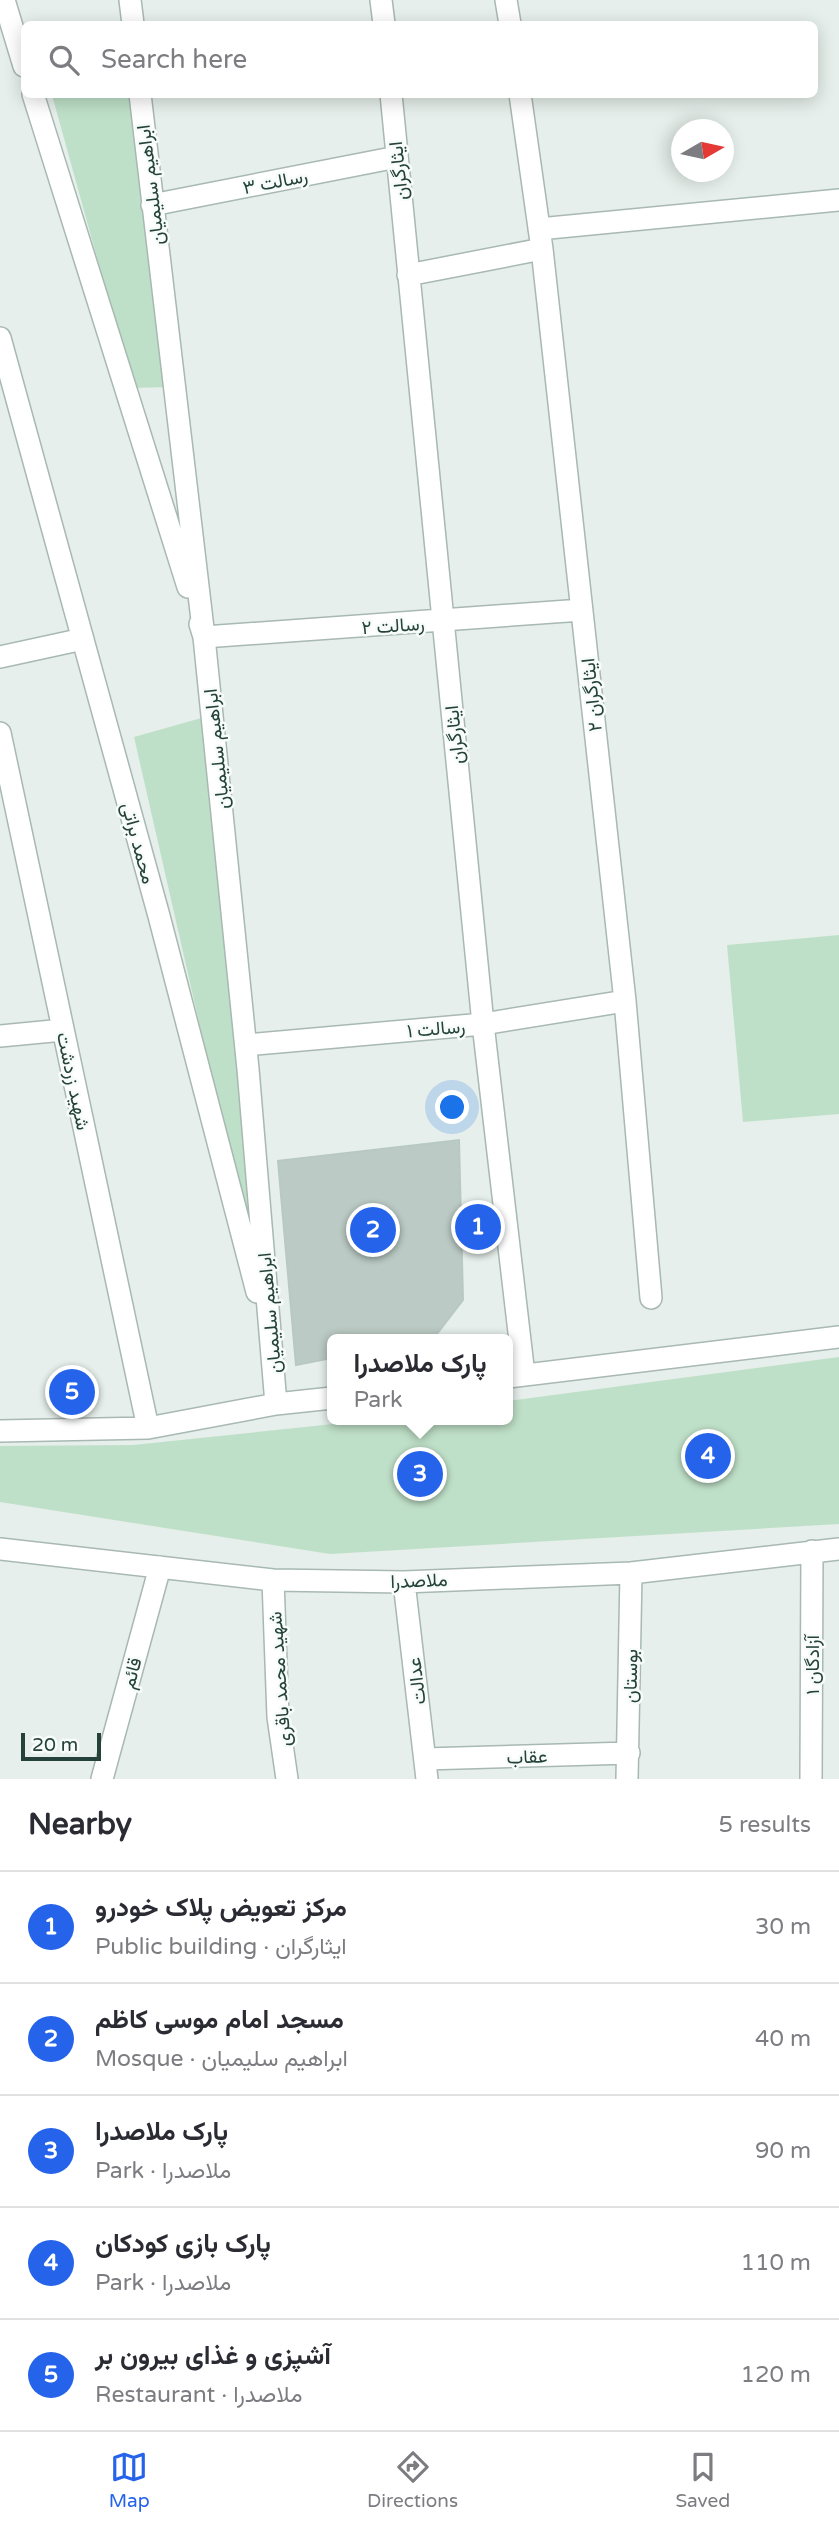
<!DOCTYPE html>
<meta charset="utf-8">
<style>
body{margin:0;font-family:"Varela Round",Vazirmatn,sans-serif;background:#f2f2f3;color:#2b2b33}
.compass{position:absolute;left:671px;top:119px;width:63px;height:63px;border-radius:50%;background:#fff;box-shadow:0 4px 18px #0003;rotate:81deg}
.scale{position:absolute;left:21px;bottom:18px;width:80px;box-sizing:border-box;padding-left:7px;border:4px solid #24423a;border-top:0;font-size:19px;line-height:24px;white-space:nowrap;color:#24423a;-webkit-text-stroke:5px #f7fbf9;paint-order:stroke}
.you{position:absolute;left:453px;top:1108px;width:24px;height:24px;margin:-18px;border:5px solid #fff;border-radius:50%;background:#1a73e8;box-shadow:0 0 0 10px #1a73e833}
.badge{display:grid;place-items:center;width:46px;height:46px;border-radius:50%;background:#2563eb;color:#fff;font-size:23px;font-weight:700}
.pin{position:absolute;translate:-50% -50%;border:4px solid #fff;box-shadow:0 2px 7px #0006}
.popup{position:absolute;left:327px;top:1334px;width:186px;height:91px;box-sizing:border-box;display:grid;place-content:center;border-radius:10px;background:#fff;filter:drop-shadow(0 2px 5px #0005);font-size:23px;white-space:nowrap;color:#7c7c81}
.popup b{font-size:26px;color:#2b2b33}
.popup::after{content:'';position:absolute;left:50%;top:100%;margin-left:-14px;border:14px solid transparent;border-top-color:#fff}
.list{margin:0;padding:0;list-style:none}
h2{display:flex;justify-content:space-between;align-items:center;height:91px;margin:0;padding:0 28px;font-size:30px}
h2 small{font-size:23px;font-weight:400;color:#7c7c81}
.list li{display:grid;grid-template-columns:46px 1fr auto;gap:21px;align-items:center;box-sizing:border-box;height:112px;padding:0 28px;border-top:2px solid #e1e1e2}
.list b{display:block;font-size:26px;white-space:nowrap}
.list p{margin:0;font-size:23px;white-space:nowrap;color:#7c7c81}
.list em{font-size:23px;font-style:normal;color:#7c7c81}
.icon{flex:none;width:38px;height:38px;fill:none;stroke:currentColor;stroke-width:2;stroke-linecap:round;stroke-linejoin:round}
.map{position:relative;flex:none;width:839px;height:1779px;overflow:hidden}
.search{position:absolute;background:#fff;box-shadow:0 4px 18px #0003;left:21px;right:21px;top:21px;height:77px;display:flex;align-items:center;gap:18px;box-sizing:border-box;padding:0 24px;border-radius:10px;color:#7c7c81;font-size:26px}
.sheet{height:651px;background:#fff}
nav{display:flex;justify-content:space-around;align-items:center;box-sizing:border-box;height:98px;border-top:2px solid #e1e1e2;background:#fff;font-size:19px;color:#7c7c81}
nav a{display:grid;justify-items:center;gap:4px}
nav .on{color:#2563eb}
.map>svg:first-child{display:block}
</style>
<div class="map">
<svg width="839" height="1779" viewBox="0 0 839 1779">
<rect width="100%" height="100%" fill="#e6efeb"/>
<path fill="#bfe0c8" d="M52,95h80l36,292 -35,1z
M205,717l48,497 -11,-3 -108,-474z
M839,935v179l-96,8 -16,-177z
M839,1357v167l-509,30 -330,-52v-56l133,-1 239,-25h136v-19z"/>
<path fill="#bbcac4" stroke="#b8c9c2" stroke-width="2" d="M459,1140l4,160 -30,39h-101v19l-36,7 -18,-204z"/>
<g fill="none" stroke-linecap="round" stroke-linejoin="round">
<g stroke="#a8b8b2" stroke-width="24">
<path id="minor" d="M4,0l20,66
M130,0l3,24
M381,0l3,24
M506,0l4,24
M33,94l155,493
M140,94l64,543 44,432 28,335
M391,94l92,930 41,351
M520,94l22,155 83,752 26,297
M152,205l245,-48
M539,229l300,-29
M408,275l134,-26
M0,338l159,578 98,376
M200,624l4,13 378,-27
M0,657l83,-18
M0,733l148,695
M0,1036l63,-6
M246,1045l237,-21 142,-23
M508,1377l331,-40
M0,1431l148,-3 128,-24 56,-6
M0,1549l273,31 131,2 227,-9 208,-24
M273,1580l5,137 9,62
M404,1582l23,197
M425,1759l204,-6
M102,1779l58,-212
M627,1779l4,-206
M811,1779l1,-228"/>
</g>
<use href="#minor" stroke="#fff" stroke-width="21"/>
</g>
<g text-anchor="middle" stroke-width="5" stroke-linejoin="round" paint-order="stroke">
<g font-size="19" fill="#24423a" stroke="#f7fbf9">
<text transform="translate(398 171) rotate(-96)" y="7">ایثارگران</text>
<text transform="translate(275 181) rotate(-11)" y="7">رسالت ۳</text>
<text transform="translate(150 185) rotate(-97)" y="7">ابراهیم سلیمیان</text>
<text transform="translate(393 625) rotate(-4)" y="7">رسالت ۲</text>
<text transform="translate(591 695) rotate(-96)" y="7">ایثارگران ۲</text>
<text transform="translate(454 735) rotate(-96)" y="7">ایثارگران</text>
<text transform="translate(216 749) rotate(-96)" y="7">ابراهیم سلیمیان</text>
<text transform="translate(139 843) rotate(75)" y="7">محمد براتی</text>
<text transform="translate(436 1028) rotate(-5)" y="7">رسالت ۱</text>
<text transform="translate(74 1081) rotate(78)" y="7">شهید زردشت</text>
<text transform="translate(269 1313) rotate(-95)" y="7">ابراهیم سلیمیان</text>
<text transform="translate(419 1580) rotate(-2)" y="7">ملاصدرا</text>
<text transform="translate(812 1665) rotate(-90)" y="7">آزادگان ۱</text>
<text transform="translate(131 1673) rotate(-75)" y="7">قائم</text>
<text transform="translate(630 1676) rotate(-89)" y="7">بوستان</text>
<text transform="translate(279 1679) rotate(-94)" y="7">شهید محمد باقری</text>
<text transform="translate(416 1681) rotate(-97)" y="7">عدالت</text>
<text transform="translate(527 1756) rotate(-2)" y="7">عقاب</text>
</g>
</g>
</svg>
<svg class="compass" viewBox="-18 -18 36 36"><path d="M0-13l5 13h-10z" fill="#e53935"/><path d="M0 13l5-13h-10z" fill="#7c7c81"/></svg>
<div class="scale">20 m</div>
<div class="you"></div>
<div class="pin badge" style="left:478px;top:1227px">1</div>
<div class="pin badge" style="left:373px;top:1230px">2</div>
<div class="pin badge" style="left:420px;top:1474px">3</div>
<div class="popup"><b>پارک ملاصدرا</b>Park</div>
<div class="pin badge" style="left:708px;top:1456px">4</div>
<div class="pin badge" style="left:72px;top:1392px">5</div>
<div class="search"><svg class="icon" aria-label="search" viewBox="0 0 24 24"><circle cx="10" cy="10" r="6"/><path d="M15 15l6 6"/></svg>Search here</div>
</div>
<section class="sheet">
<h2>Nearby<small>5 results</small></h2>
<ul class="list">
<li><span class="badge">1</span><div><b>مرکز تعویض پلاک خودرو</b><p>Public building · ایثارگران</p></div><em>30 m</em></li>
<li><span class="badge">2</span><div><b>مسجد امام موسی کاظم</b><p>Mosque · ابراهیم سلیمیان</p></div><em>40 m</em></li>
<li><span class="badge">3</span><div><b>پارک ملاصدرا</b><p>Park · ملاصدرا</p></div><em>90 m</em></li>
<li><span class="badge">4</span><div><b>پارک بازی کودکان</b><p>Park · ملاصدرا</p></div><em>110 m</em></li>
<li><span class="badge">5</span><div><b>آشپزی و غذای بیرون بر</b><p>Restaurant · ملاصدرا</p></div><em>120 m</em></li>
</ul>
</section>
<nav>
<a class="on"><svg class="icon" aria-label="map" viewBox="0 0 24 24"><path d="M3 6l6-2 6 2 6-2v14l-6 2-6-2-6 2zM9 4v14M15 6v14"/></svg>Map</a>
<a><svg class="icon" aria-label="directions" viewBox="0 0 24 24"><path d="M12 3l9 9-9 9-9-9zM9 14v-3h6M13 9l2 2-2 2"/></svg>Directions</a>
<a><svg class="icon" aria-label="saved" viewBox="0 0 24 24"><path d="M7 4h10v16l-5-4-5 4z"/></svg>Saved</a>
</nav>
